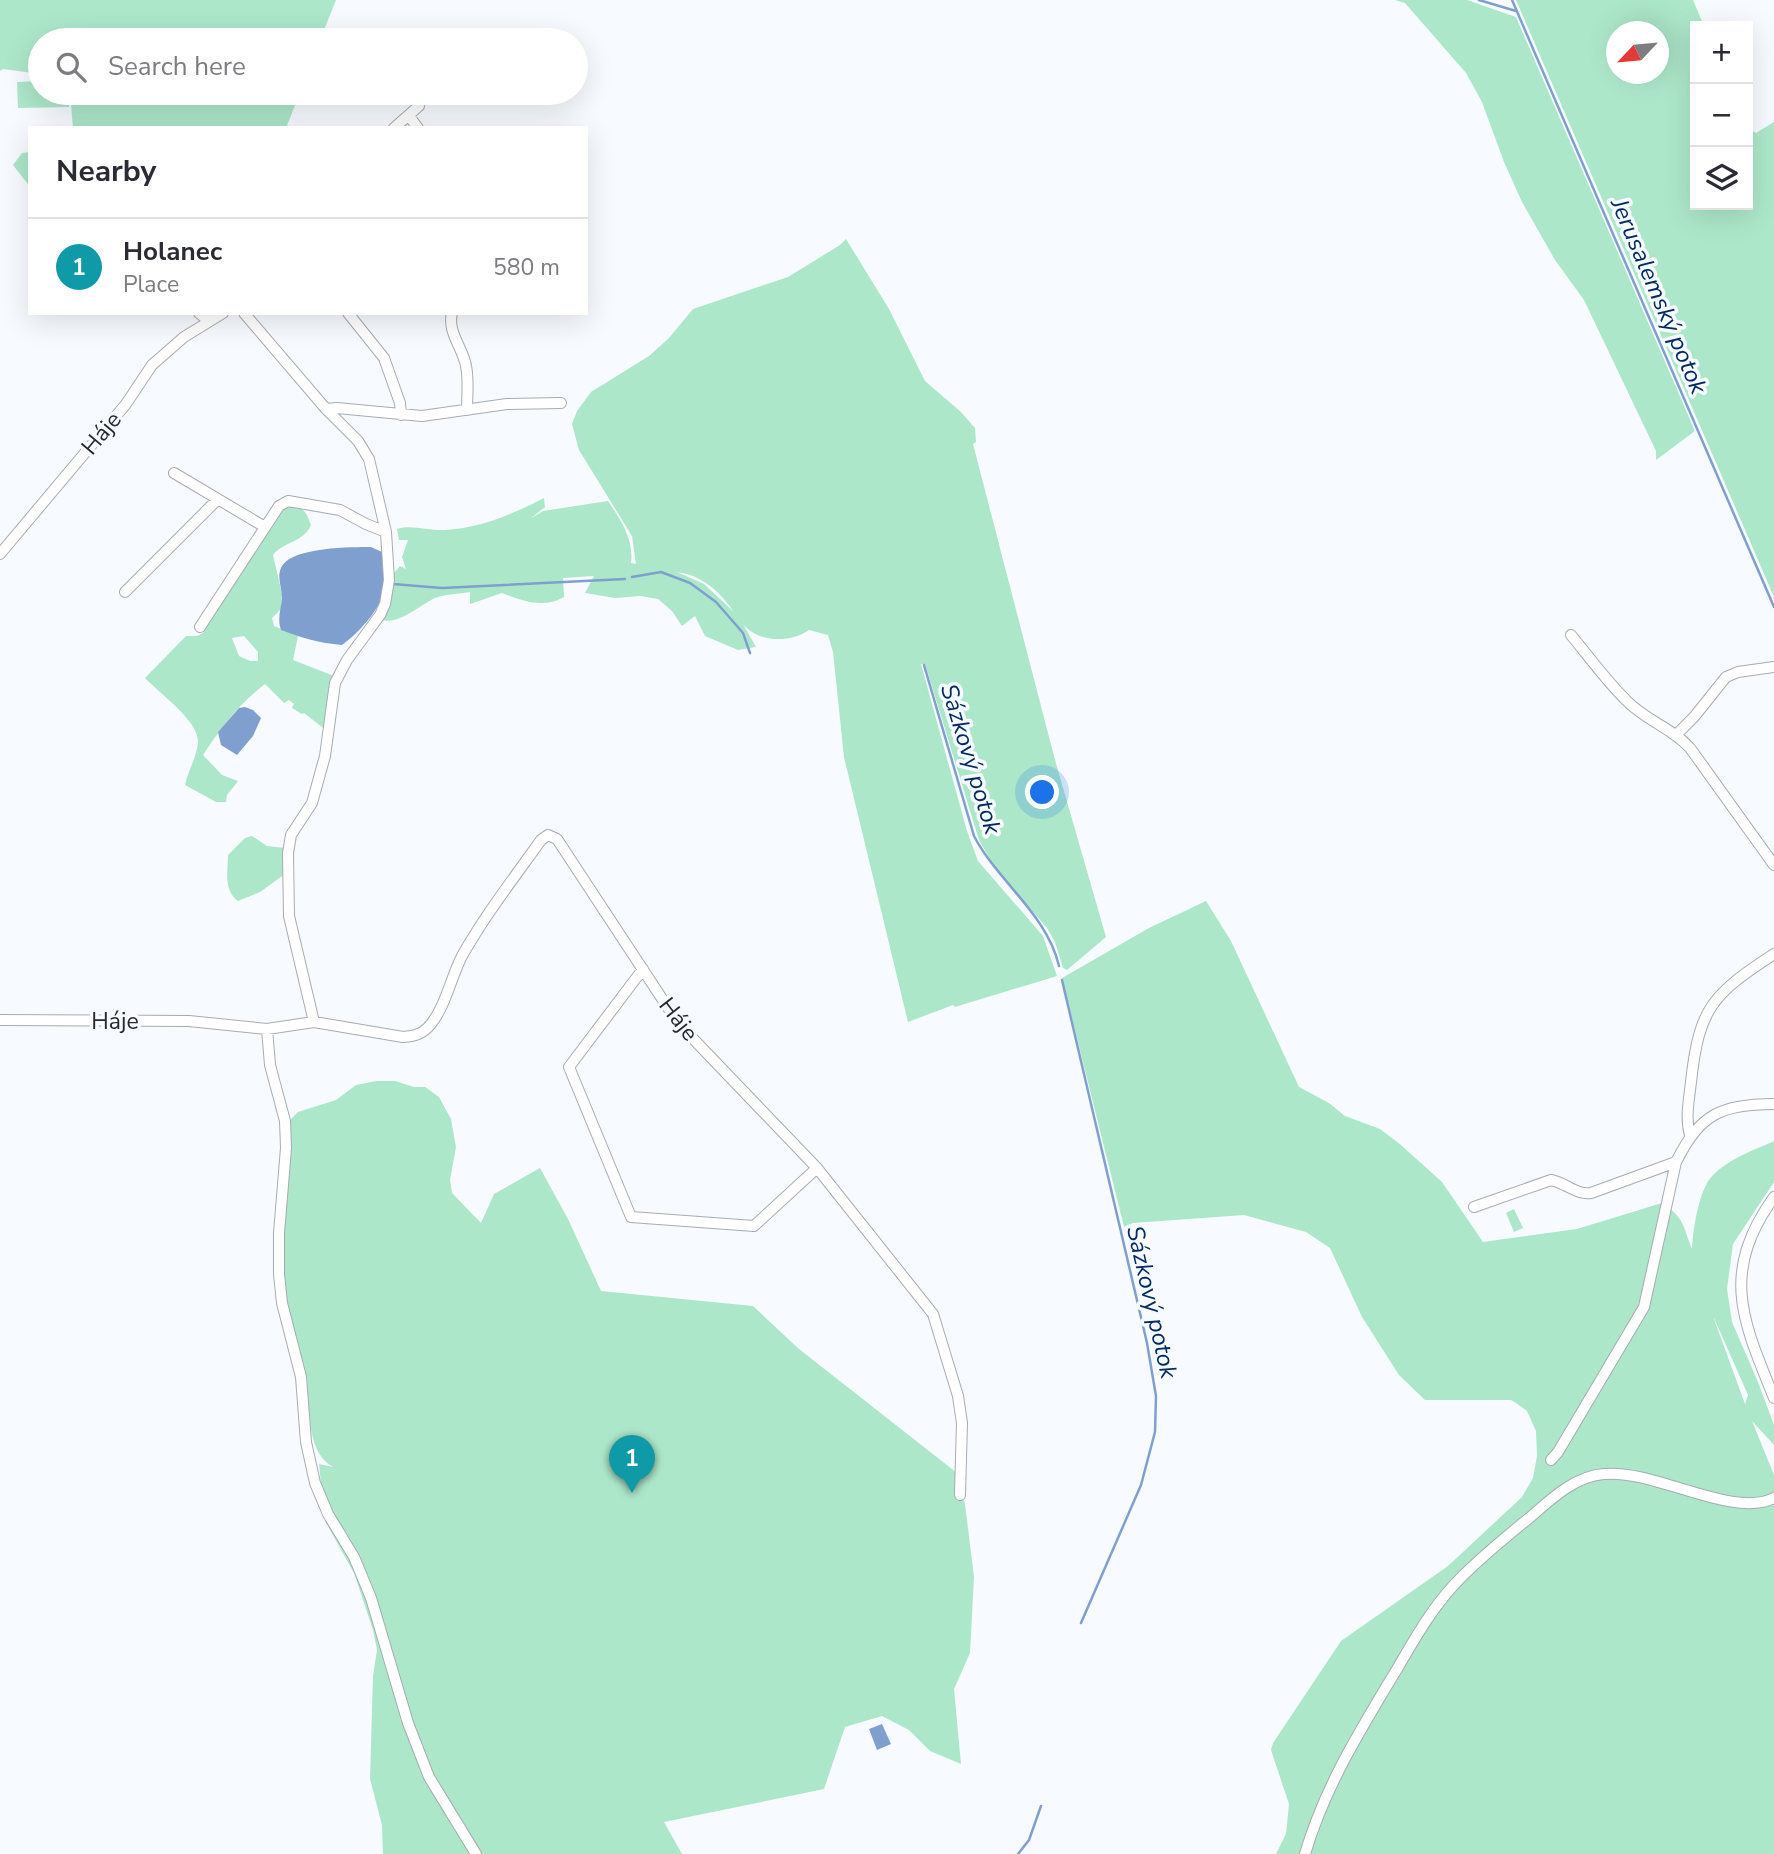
<!DOCTYPE html>
<meta charset="utf-8">
<style>
body{margin:0;font-family:"Nunito Sans",sans-serif;background:#f2f2f3;color:#2b2b33}
.controls{position:absolute;right:21px;top:21px;display:grid;overflow:hidden;border-radius:0px;box-shadow:0 7px 28px #0002}
.controls button{width:63px;height:63px;display:grid;place-items:center;padding:0;border:0;border-bottom:2px solid #e1e1e2;background:#fff;color:#2b2b33;font:35px sans-serif}
.compass{position:absolute;left:1606px;top:21px;width:63px;height:63px;border-radius:50%;background:#fff;box-shadow:0 7px 28px #0002;rotate:244deg}
.you{position:absolute;left:1043px;top:793px;width:24px;height:24px;margin:-18px;border:5px solid #fff;border-radius:50%;background:#1a73e8;box-shadow:0 0 0 10px #1a73e833}
.badge{display:grid;place-items:center;width:46px;height:46px;border-radius:50%;background:#448a94;color:#fff;font-size:23px;font-weight:700}
.pin{position:absolute;translate:-50% -58px;filter:drop-shadow(0 2px 4px #0008)}
.pin::after{content:'';position:absolute;top:37px;width:24px;height:21px;background:inherit;clip-path:polygon(0 0,100% 0,50% 100%)}
.list{margin:0;padding:0;list-style:none}
h2{display:flex;justify-content:space-between;align-items:center;height:91px;margin:0;padding:0 28px;font-size:30px}
h2 small{font-size:23px;font-weight:400;color:#7c7c81}
.list li{display:grid;grid-template-columns:46px 1fr auto;gap:21px;align-items:center;box-sizing:border-box;height:98px;padding:0 28px;border-top:2px solid #e1e1e2}
.list b{display:block;font-size:26px;white-space:nowrap}
.list p{margin:0;font-size:23px;white-space:nowrap;color:#7c7c81}
.list em{font-size:23px;font-style:normal;color:#7c7c81}
.icon{flex:none;width:38px;height:38px;fill:none;stroke:currentColor;stroke-width:2;stroke-linecap:round;stroke-linejoin:round}
.map{position:relative;flex:none;width:1774px;height:1854px;overflow:hidden}
.search{position:absolute;background:#fff;box-shadow:0 7px 28px #0002;left:28px;top:28px;width:560px;height:77px;display:flex;align-items:center;gap:18px;box-sizing:border-box;padding:0 24px;border-radius:38px;color:#7c7c81;font-size:26px}
.panel{position:absolute;background:#fff;box-shadow:0 7px 28px #0002;left:28px;top:126px;width:560px;height:189px;border-radius:0px}
.map>svg:first-child{display:block}
</style>
<div class="map">
<svg width="1774" height="1854" viewBox="0 0 1774 1854">
<rect width="100%" height="100%" fill="#f7faff"/>
<path fill="#ade7ca" fill-rule="evenodd" d="M0,0h336l-16,40h-280v34l-37,-5 -3,2z
M1395,0h72l49,17 179,414 -39,29v-9l-72,-151 -29,-40 -33,-58 -18,-40 -22,-60 -16,-29 -61,-70z
M1516,0h177l11,26h-9v179h53v-77l8,5 18,-11v475zM1616,32h42v42h-42z
M40,81v12h28l1,14 -51,1 -1,-26z
M70,93h230l-14,35h-213z
M30,152v35l-17,-22 9,-12z
M846,239l43,70 36,72 36,31 14,16 1,14 -3,2 82,316 51,177 -39,33 -4,-2 -8,-26 -8,-14 -52,-60 -16,-28 -54,-176h-4l46,167 11,30 65,75 14,40 -102,31 -2,-2 -45,17 -64,-265 -11,-105 -5,-17 -19,-5c-18,13 -51,13 -66,-6l13,23 -18,3 -33,-14 -10,-20 -13,10 -10,-15 -14,-12 -18,-3 -25,2 -30,-5 9,-17 -31,2 1,19c-20,12 -42,4 -62,-4l-32,11v-12c-11,2 -25,2 -35,6 -15,7 -36,27 -53,22l8,-19 4,-28 6,-7 6,3 -4,-12 6,-17h-9l-2,-11c13,-5 33,2 48,1 36,-2 68,-16 99,-32l1,9 -15,12 13,-8 65,-10c13,19 26,39 23,62l5,1 -4,-28 -53,-86 -7,-26 5,-13 14,-19 58,-36 20,-18 24,-29 95,-32 52,-32zM677,572c24,3 43,19 56,39l-29,-27z
M292,505c12,2 15,9 19,20 -8,18 -27,16 -38,30l9,39 -1,15 -9,9 2,8 24,10 -5,24 41,16 -8,54 -22,-17 -2,1 -10,-6 2,-4 -5,-4 -5,3 -19,-19c-25,19 -45,45 -62,71l19,20 16,6 -11,14 -1,7h-10l-31,-17c3,-14 12,-29 13,-43 1,-21 -39,-49 -53,-64l41,-42h11l6,-3 18,-35 56,-85zM244,636l14,16v9h-8l-11,-5 -7,-18z
M252,836l15,10 18,2v26l-25,18 -22,9c-15,-11 -10,-30 -10,-46l17,-17z
M1206,901l25,40 68,146 30,16 16,13 35,13 21,16 41,37 41,60 94,-13 85,-26c22,14 21,23 30,46 1,-20 7,-59 20,-73 16,-17 42,-26 62,-35v41l-41,62 -6,45 5,33 26,60 16,43v20l-22,-24 22,54v379h-498l10,-20 3,-30 -18,-54 2,-7 68,-102 107,-75 74,-69 11,-19 4,-22 -1,-25 -9,-20 -11,-8 -5,-3h-86l-26,-25 -37,-58 -32,-69 -24,-16 -62,-17 -111,8 -9,4 -62,-249 87,-50zM1714,1318l34,77 -3,9 -31,-85z
M376,1081h19l19,6h11l14,10 12,22 5,28 -6,33 2,13 29,30 13,-29 46,-26 28,51 33,72 152,15 46,43 158,124 8,31 9,73 -4,76 -16,36 7,75 -31,-13 -21,-21 -27,-14 -37,11 -21,62 -160,33 18,32h-299l-1,-29 -12,-46 3,-103 4,-26 -4,-20 -19,-57 -29,-52 -6,-57 14,3c-26,-15 -22,-51 -26,-78 -5,-37 -20,-72 -23,-110 -4,-53 7,-107 7,-160l7,-7 38,-12 20,-15z
M1514,1209l9,19 -9,4 -8,-19z"/>
<path fill="#7fa0ce" d="M371,547l11,5c1,9 4,19 4,28 -1,25 -25,51 -44,65 -23,-2 -40,-7 -61,-15 -4,-12 0,-20 1,-32 0,-11 -6,-22 0,-32 11,-19 70,-19 89,-19z
M245,707l8,3 8,8 -8,18 -16,19 -16,-10 -3,-13 21,-24z
M882,1724l9,20 -14,6 -8,-21z"/>
<g fill="none" stroke-linecap="round" stroke-linejoin="round">
<path stroke="#7fa0ce" stroke-width="2.5" d="M1479,0l37,11
M1512,0l262,607
M632,577l29,-5 29,11 26,19 27,31 7,20
M393,584l49,4 183,-9
M924,665l50,171c24,46 73,78 85,130
M1062,980l85,363 9,53 -1,36 -14,53 -60,138
M1018,1854l11,-14 12,-34"/>
<g stroke="#a7abb3" stroke-width="12">
<path id="minor" d="M409,116l9,12
M394,128l25,-22
M199,313l10,8
M244,313l82,96 32,32 11,18 17,73 3,48 -4,24 -5,11 -33,45 -12,23 -10,73 -13,47 -21,32 -3,18 1,63 25,106
M348,313l36,45 16,45 1,12
M452,313c-5,19 11,35 14,53 3,14 1,30 1,44
M326,409l11,-1 85,8 85,-12 54,-1
M174,473l91,54
M0,554l126,-150 26,-39 32,-28 39,-24
M125,592l93,-93
M200,627l79,-121 9,-5 52,9 26,14 20,8
M1571,635c19,23 36,47 57,67 19,19 44,26 62,46l84,117
M1677,734l17,-17 32,-40 12,-5 36,-5
M643,969l-74,98 62,150 123,9 63,-58
M0,1020l189,1 78,8 47,-7 89,15c12,-1 20,-3 28,-13 15,-19 20,-47 31,-68 23,-41 52,-78 79,-116l7,-5 9,4 121,184 139,145 116,146 25,82 4,27 -2,72
M267,1029l3,36 15,56 1,27 -7,85v41l3,29 19,74 5,65 9,41 13,31 26,43 17,41 37,125 21,54 47,77
M1690,1135c-5,-17 -1,-35 1,-53 8,-75 22,-88 83,-128
M1774,1197c-54,76 -32,122 0,201
M1474,1207l77,-27c15,3 25,15 40,13l85,-31c25,-49 44,-57 98,-58
M1551,1460l7,-8 86,-145 32,-145
M1305,1854c19,-65 54,-122 89,-180 18,-30 35,-62 59,-88 22,-24 49,-46 75,-67 21,-18 46,-43 76,-45 51,-5 128,45 170,24"/>
</g>
<use href="#minor" stroke="#fff" stroke-width="10"/>
</g>
<g text-anchor="middle" stroke-width="7" stroke-linejoin="round" paint-order="stroke">
<g font-size="23" fill="#27292b" stroke="#f7faff">
<text transform="translate(101 433) rotate(-50)" y="8">Háje</text>
<text transform="translate(679 1019) rotate(52)" y="8">Háje</text>
<text x="115" y="1029">Háje</text>
</g>
<g font-size="24" font-style="italic" fill="#002b62" stroke="#f7faff">
<text transform="translate(1659 296) rotate(67)" y="8">Jerusalemský potok</text>
<text transform="translate(971 759) rotate(73)" y="8">Sázkový potok</text>
<text transform="translate(1152 1302) rotate(77)" y="8">Sázkový potok</text>
</g>
</g>
</svg>
<div class="controls">
<button>+</button>
<button>−</button>
<button><svg class="icon" aria-label="layers" viewBox="0 0 24 24"><path d="M12 4l9 5-9 5-9-5zM3 14l9 5 9-5"/></svg></button>
</div>
<svg class="compass" viewBox="-18 -18 36 36"><path d="M0-13l5 13h-10z" fill="#e53935"/><path d="M0 13l5-13h-10z" fill="#7c7c81"/></svg>
<div class="you"></div>
<div class="pin badge" style="left:632px;top:1493px;background:#0f9aa8">1</div>
<div class="search"><svg class="icon" aria-label="search" viewBox="0 0 24 24"><circle cx="10" cy="10" r="6"/><path d="M15 15l6 6"/></svg>Search here</div>
<section class="panel">
<h2>Nearby<small></small></h2>
<ul class="list">
<li><span class="badge" style="background:#0f9aa8">1</span><div><b>Holanec</b><p>Place</p></div><em>580 m</em></li>
</ul>
</section>
</div>
